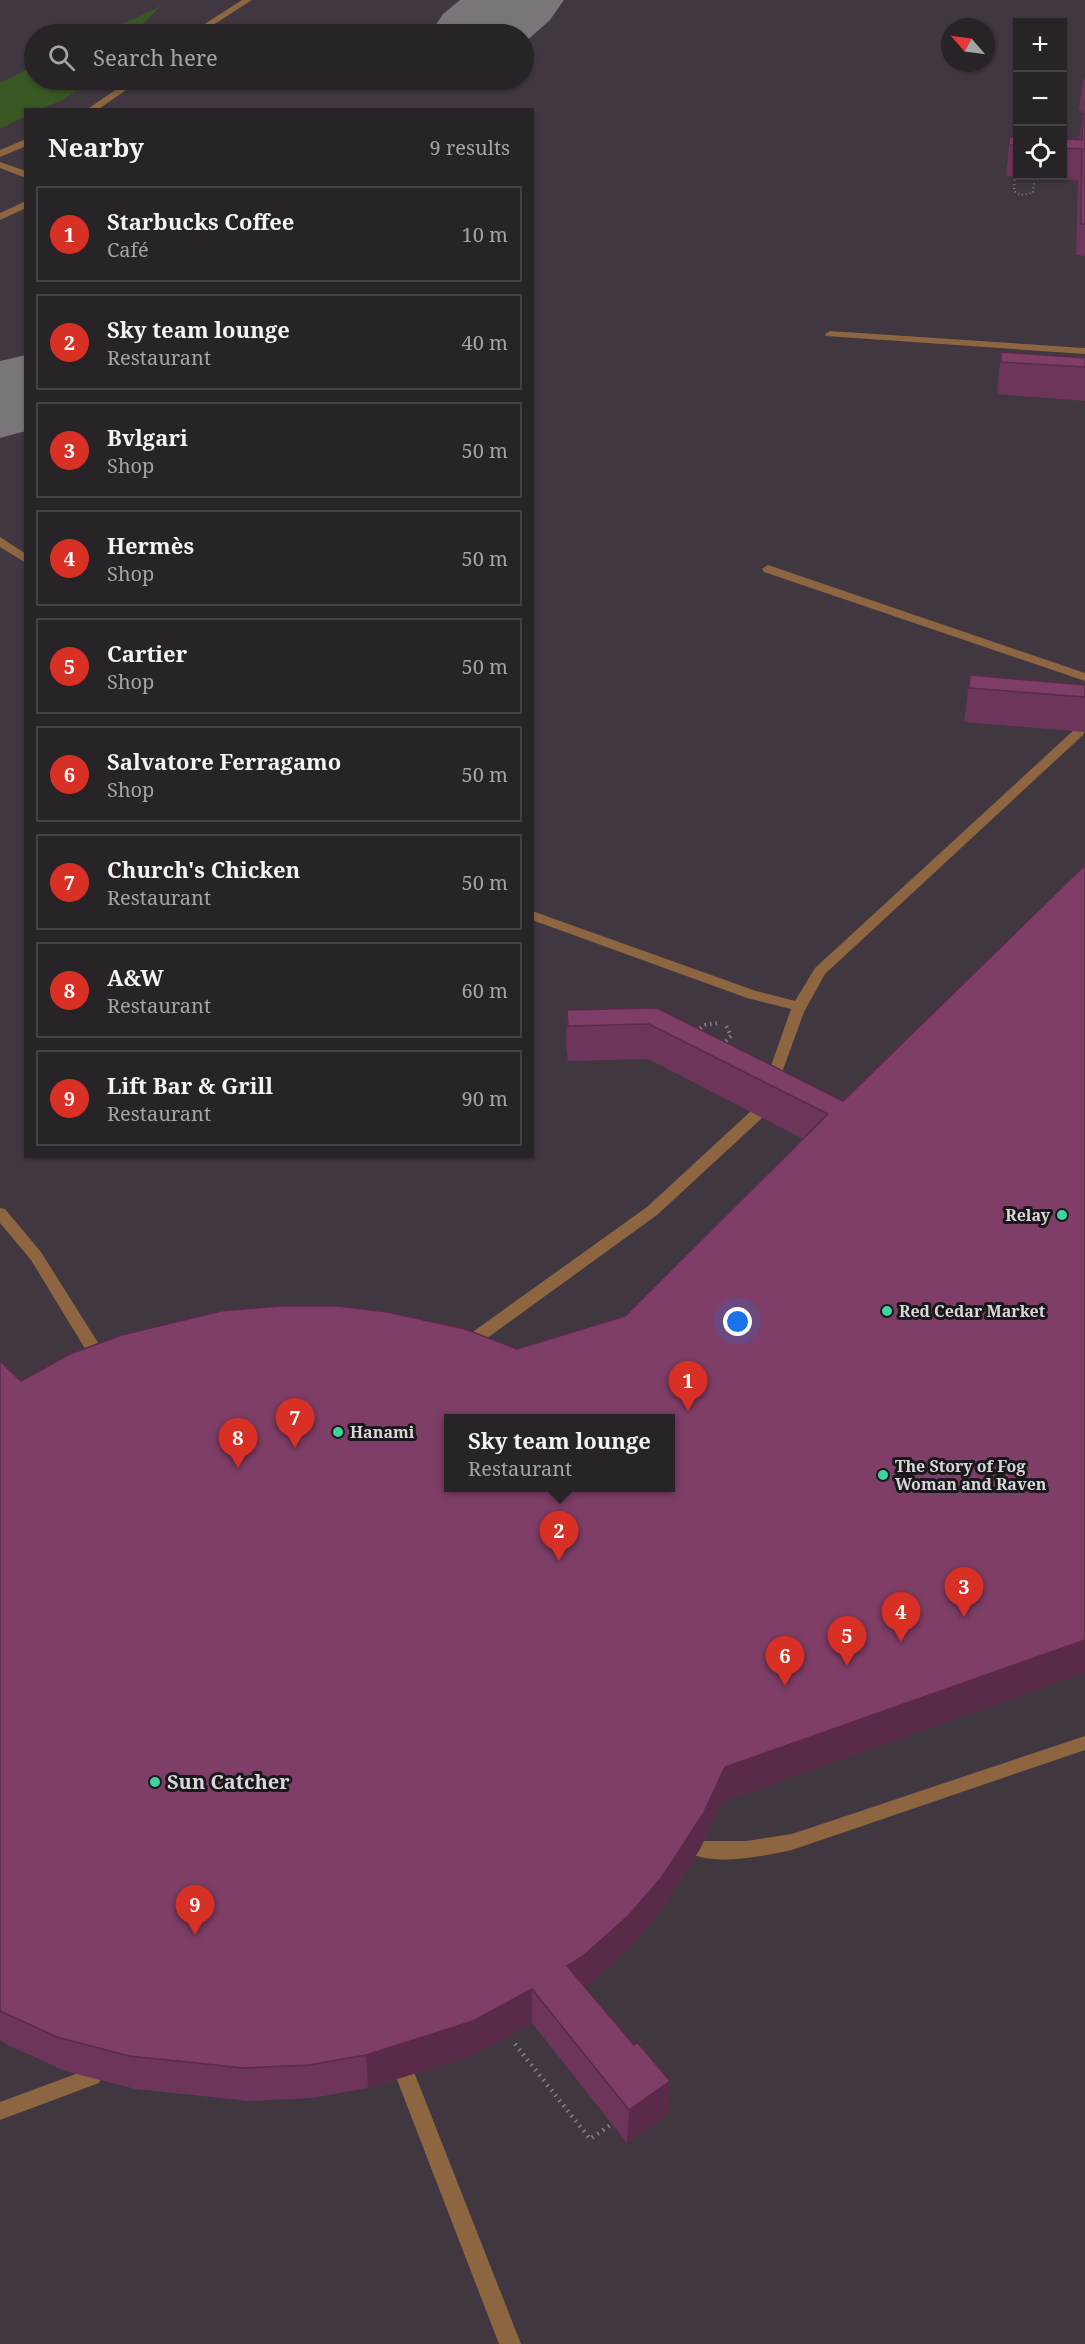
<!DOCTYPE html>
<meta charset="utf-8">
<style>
body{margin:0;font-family:"Noto Serif",serif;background:#2f2b2e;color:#f1f3f6}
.controls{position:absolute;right:18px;top:18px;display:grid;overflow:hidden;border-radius:0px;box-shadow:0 2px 4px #0004}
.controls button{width:54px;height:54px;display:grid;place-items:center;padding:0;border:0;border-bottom:2px solid #434043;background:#272326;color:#f1f3f6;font:30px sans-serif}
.compass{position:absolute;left:941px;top:18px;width:54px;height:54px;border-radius:50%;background:#272326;box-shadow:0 2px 4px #0004;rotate:298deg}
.you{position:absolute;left:738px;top:1322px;width:21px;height:21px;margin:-15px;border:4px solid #fff;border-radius:50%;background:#1a73e8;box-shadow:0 0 0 9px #1a73e833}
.badge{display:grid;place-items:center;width:39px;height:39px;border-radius:50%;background:#d93025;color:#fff;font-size:20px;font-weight:700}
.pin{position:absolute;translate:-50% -50px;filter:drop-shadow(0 2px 3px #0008)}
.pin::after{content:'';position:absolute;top:32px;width:21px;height:18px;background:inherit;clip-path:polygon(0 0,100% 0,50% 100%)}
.popup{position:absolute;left:444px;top:1414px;width:231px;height:78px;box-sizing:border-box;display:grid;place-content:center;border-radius:0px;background:#272326;filter:drop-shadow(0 2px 4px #0005);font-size:20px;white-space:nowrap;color:#a4a4a7}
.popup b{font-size:22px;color:#f1f3f6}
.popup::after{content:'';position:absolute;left:50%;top:100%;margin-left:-12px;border:12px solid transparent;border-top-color:#272326}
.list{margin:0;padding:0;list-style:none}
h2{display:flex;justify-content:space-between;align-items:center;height:78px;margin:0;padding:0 24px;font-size:26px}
h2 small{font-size:20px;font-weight:400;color:#a4a4a7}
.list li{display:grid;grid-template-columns:39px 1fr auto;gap:18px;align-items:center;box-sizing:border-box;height:96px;margin:0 12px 12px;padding:0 12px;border:2px solid #434043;border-radius:0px}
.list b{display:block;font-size:22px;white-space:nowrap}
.list p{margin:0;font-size:20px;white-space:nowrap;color:#a4a4a7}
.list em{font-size:20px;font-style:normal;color:#a4a4a7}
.icon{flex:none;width:33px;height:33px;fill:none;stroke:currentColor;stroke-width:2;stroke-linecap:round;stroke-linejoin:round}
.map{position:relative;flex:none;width:1085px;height:2344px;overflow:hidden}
.search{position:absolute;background:#272326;box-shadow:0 2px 4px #0004;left:24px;top:24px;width:510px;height:66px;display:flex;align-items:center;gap:15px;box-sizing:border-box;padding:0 21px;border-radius:33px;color:#a4a4a7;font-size:22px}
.panel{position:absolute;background:#272326;box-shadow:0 2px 4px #0004;left:24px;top:108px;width:510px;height:1050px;border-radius:0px}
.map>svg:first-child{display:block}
</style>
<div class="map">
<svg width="1085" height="2344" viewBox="0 0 1085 2344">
<rect width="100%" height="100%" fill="#342f33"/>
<path fill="#403740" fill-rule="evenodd" d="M0,0h1085v2344h-1085zM1018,22h44v154h-44zM950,27h36v36h-36zM34,34h490v46h-490zM26,110h506v1046h-506zM448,1418h222v70h-222z"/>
<path fill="#385722" d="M161,6l-28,28h-32z
M34,66v14h55c-16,16 -41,30 -63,30l-1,6 -25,13v-46z"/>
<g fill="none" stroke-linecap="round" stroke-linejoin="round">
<path fill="#797578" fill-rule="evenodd" d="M460,0h104l-14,20 -26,23v-9h-94l13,-20z
M26,355v76l-26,7v-77z"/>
<path stroke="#868285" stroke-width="2" stroke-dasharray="1 3" stroke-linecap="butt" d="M1015,176l-1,15 6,4 13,-2 1,-11"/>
<path stroke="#868285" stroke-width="4" stroke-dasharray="1.5 4" stroke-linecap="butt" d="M696,1032l9,-7 14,-2
M722,1045l9,-9 -5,-11"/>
<path stroke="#868285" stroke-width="4.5" stroke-dasharray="1.5 5" stroke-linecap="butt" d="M515,2044l75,95 22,-15"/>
<path fill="#8e6541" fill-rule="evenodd" d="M242,0h10l-53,34h-10z
M130,80h11l-44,30h-11z
M26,139v7l-26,11v-7z
M0,162l26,9v7l-26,-10z
M26,201v7l-26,12v-7z
M830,331l255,17v6l-259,-18 -1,-2z
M0,537l26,17v9l-26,-16z
M768,565l317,108v8l-321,-109 -2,-3z
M1079,728l6,3 -2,4 -258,239 -21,38 -28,77 -5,2 -7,-5 27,-77 -44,-11 -215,-78v-9l224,80 39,10 20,-33 260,-239z
M756,1110l7,5 -2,4 -104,96 -185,134h-12l-2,-4 2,-4 187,-134 104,-96z
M0,1208l5,1 36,43 66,105 2,4 -2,4h-12l-64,-105 -31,-37z
M1085,1736v14l-293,100c-30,6 -69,15 -99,5l-2,-6 2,-6 7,-2h46l46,-7z
M92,2068l7,3 3,6 -3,6 -99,37v-18z
M406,2068l7,3 3,6 105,267h-22l-103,-267 3,-6z"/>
</g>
<path fill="#6d3559" d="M1085,78v178l-9,-1 2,-75 -72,-4 4,-39h7v39h45v-37l17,1 4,-26h2l-6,-5 4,-30z
M1001,352l84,6v43l-88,-7z
M970,675l115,10v47l-121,-10z
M657,1008l186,93 -121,701 -22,47 -40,63 -33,38 -42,37 49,58 36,36 -2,33 -41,29 -95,-120 -58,32 -106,33 -55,10 -64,3 -114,-12 -70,-18 -57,-26 -8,-5v-679l21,20 496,-32 108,-33 178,-177 -155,-80 -80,2 -2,-15 1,-36z"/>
<path fill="#592b48" d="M1085,1640v33l-363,129 -22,47 -40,63 -33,38 -45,40 -15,-24 158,-199z
M532,1989v34l-58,32 -106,33 -2,-33z
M670,2081l-2,33 -41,29 2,-33z"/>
<path fill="#7f3e67" stroke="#592b48" stroke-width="1.5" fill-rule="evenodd" d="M1083,114h2v110h-4l1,-75 -20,-1v-9l20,1z
M1010,137h7v8h-8z
M1001,352l84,6v9l-84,-5z
M970,675l115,10v12l-116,-9z
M1085,865v775l-360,127 -22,47 -41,63 -34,39 -45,40 -16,10 67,79 3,-3 33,39 -41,29 -97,-121 -59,32 -107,34 -57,10 -65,3 -115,-12 -72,-19 -57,-26v-650l21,20 49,-27 52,-19 99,-24 58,-5h60l48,6 78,17 52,20 108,-33 203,-202 -179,-90 -81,2 -1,-16 90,-2 186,93zM448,1419h222v69h-222z"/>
<g fill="#3ed4a2" stroke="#1a181a" stroke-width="2">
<circle cx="1062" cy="1215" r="6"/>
<circle cx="887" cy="1311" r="6"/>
<circle cx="338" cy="1432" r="6"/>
<circle cx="883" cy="1475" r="6"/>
<circle cx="155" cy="1782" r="6"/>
</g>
<g text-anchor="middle" stroke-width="6" stroke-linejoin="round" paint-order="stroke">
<g font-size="16" font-weight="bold" fill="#dad7da" stroke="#1a181a" text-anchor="start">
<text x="1050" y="1221" text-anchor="end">Relay</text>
<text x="899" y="1317">Red Cedar Market</text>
<text x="350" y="1438">Hanami</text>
<text x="895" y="1472">The Story of Fog<tspan x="895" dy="18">Woman and Raven</tspan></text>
</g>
<g font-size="20" font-weight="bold" fill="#dad7da" stroke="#1a181a" text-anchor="start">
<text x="167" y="1789">Sun Catcher</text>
</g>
</g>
</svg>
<div class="controls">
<button>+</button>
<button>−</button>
<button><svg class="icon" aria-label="locate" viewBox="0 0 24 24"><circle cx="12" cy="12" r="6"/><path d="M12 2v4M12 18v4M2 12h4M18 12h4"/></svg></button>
</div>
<svg class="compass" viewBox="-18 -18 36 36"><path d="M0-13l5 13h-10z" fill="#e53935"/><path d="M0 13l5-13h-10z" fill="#a4a4a7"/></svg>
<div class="you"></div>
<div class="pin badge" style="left:688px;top:1411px">1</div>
<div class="pin badge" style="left:559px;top:1561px">2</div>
<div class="popup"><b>Sky team lounge</b>Restaurant</div>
<div class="pin badge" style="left:964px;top:1617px">3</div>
<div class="pin badge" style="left:901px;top:1642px">4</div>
<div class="pin badge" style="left:847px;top:1666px">5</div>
<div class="pin badge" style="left:785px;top:1686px">6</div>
<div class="pin badge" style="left:295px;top:1448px">7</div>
<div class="pin badge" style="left:238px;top:1468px">8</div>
<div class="pin badge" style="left:195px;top:1935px">9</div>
<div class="search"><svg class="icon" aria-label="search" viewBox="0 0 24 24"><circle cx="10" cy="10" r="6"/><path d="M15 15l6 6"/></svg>Search here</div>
<section class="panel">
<h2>Nearby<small>9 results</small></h2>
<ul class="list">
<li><span class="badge">1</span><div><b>Starbucks Coffee</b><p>Café</p></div><em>10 m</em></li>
<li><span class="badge">2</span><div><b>Sky team lounge</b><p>Restaurant</p></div><em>40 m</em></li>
<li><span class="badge">3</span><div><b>Bvlgari</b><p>Shop</p></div><em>50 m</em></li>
<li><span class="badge">4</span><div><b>Hermès</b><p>Shop</p></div><em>50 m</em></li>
<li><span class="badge">5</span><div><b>Cartier</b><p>Shop</p></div><em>50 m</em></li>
<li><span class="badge">6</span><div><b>Salvatore Ferragamo</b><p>Shop</p></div><em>50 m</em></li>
<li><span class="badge">7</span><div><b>Church's Chicken</b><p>Restaurant</p></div><em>50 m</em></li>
<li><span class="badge">8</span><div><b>A&amp;W</b><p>Restaurant</p></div><em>60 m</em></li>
<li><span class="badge">9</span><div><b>Lift Bar &amp; Grill</b><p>Restaurant</p></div><em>90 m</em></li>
</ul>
</section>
</div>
